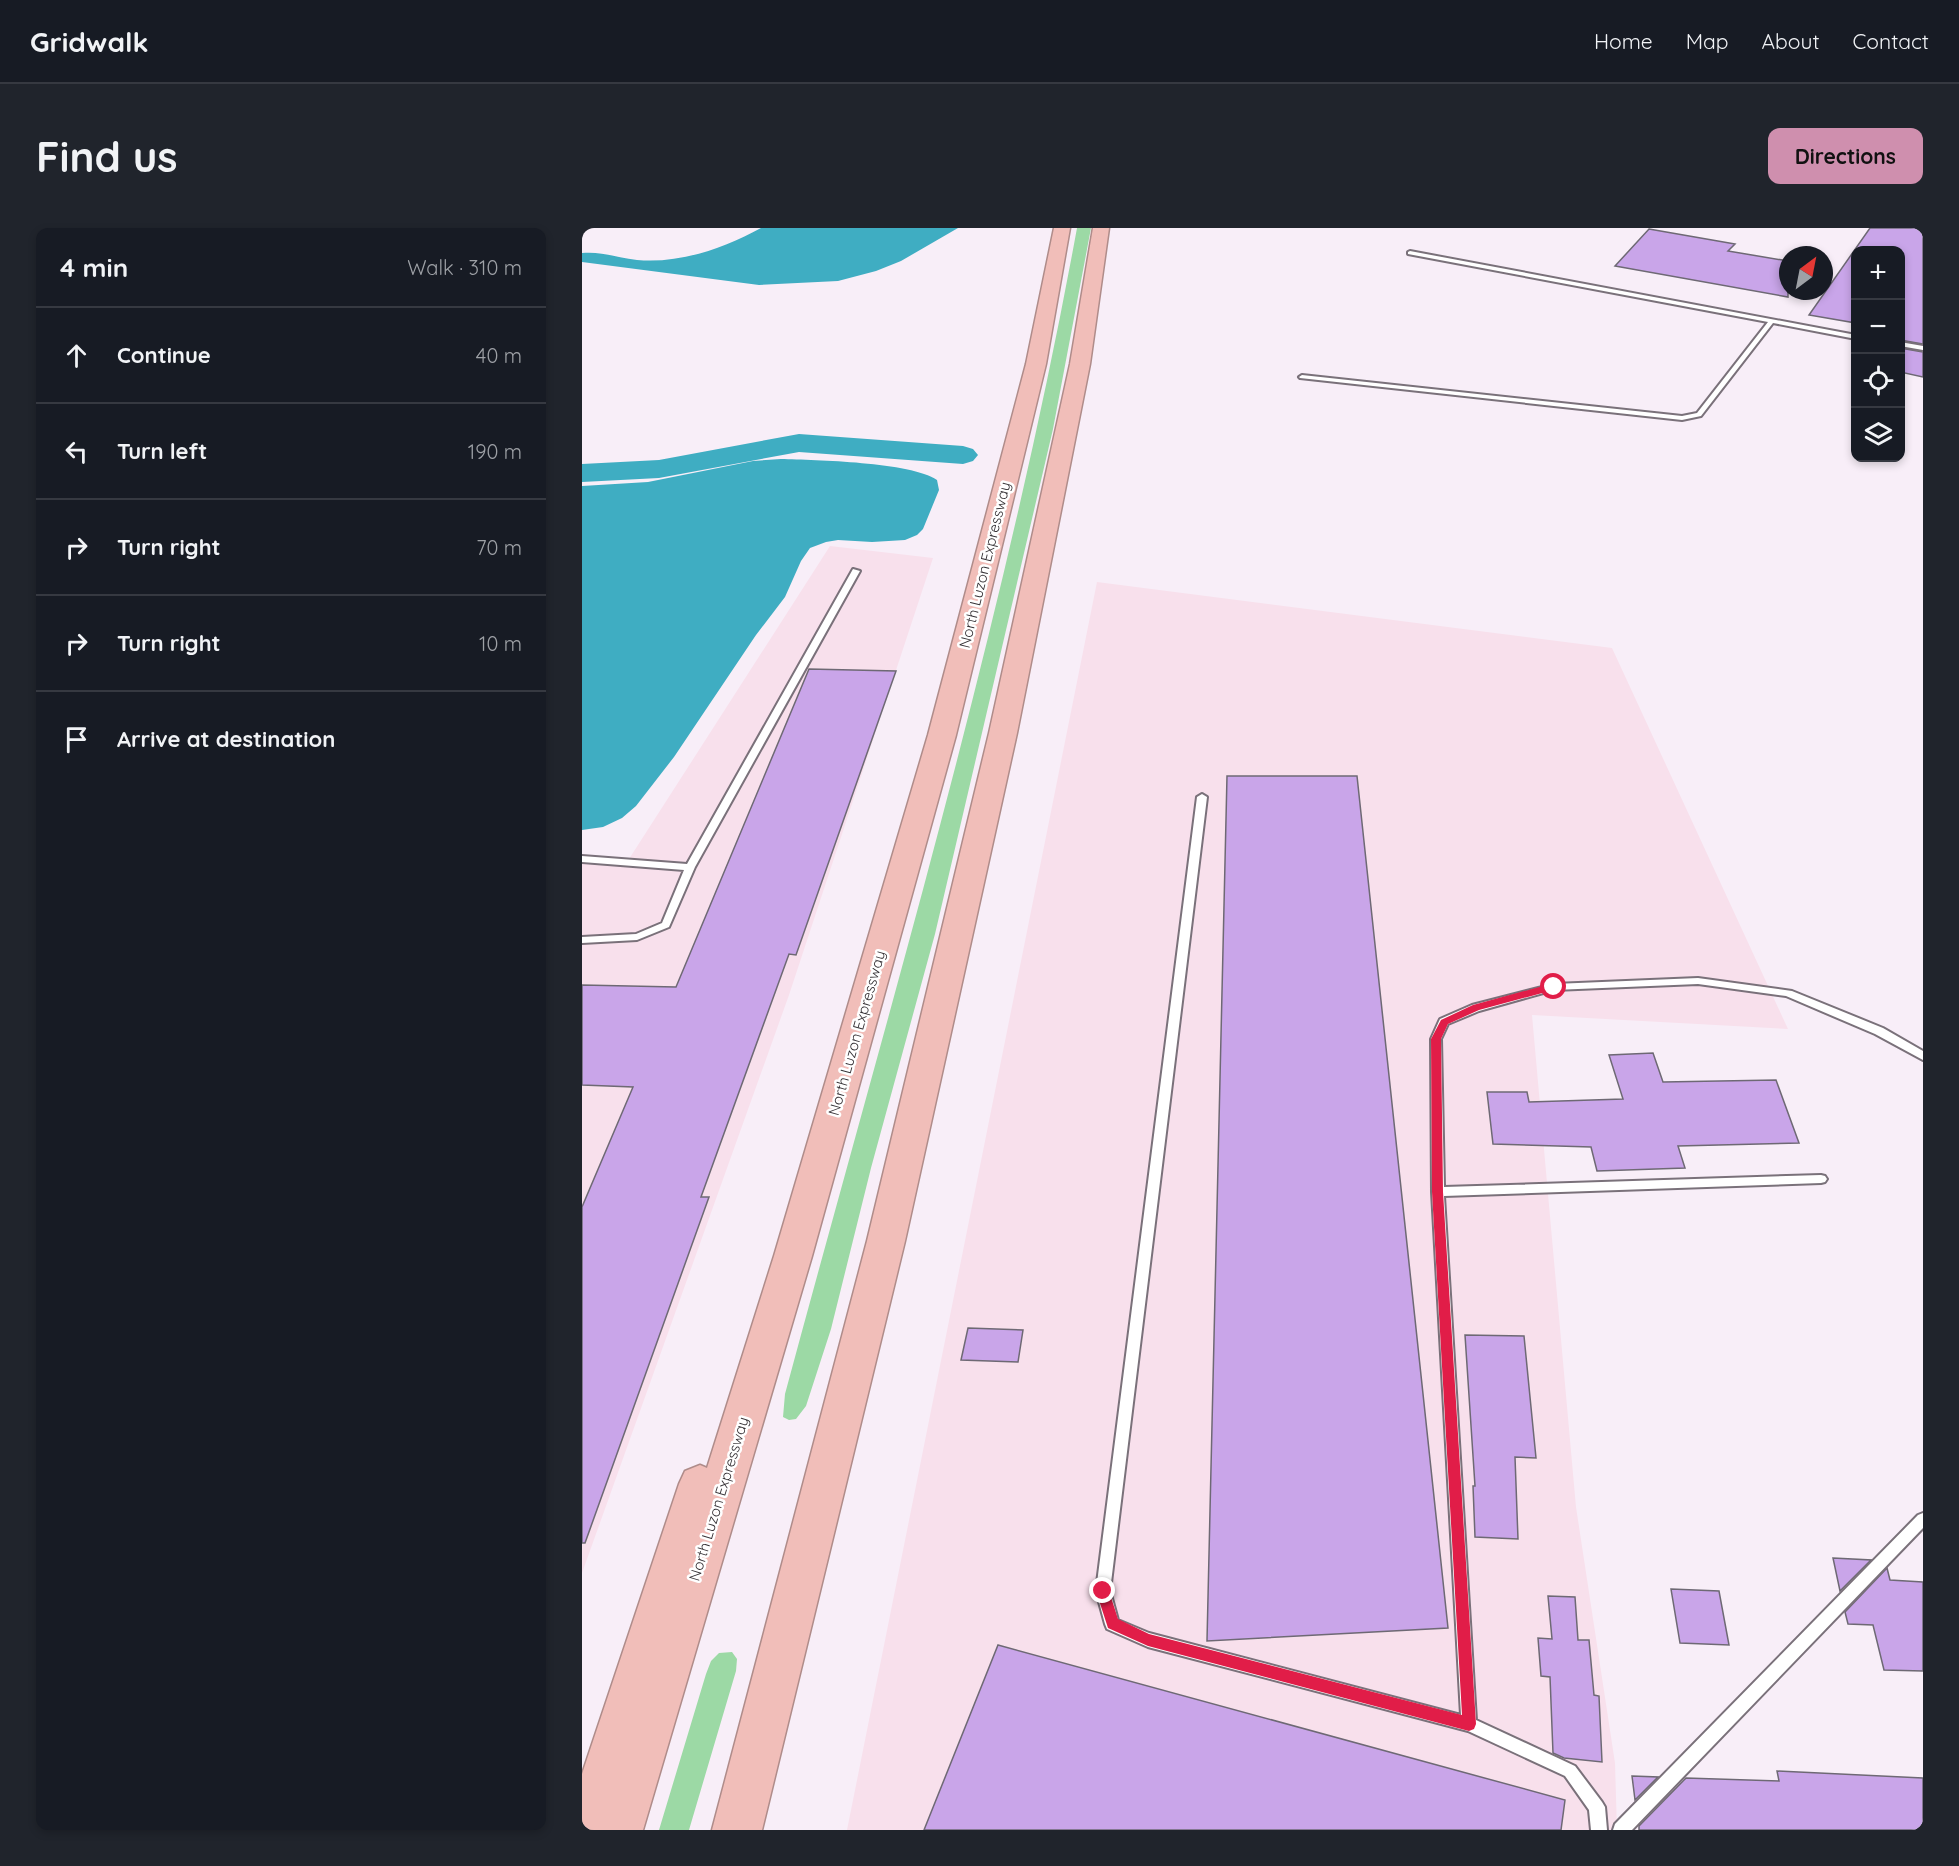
<!DOCTYPE html>
<meta charset="utf-8">
<style>
body{margin:0;font-family:Quicksand,sans-serif;background:#20242c;color:#f1f3f6}
.controls{position:absolute;right:18px;top:18px;display:grid;overflow:hidden;border-radius:12px;box-shadow:0 3px 9px #0003}
.controls button{width:54px;height:54px;display:grid;place-items:center;padding:0;border:0;border-bottom:2px solid #363941;background:#171b24;color:#f1f3f6;font:30px sans-serif}
.compass{position:absolute;left:1197px;top:18px;width:54px;height:54px;border-radius:50%;background:#171b24;box-shadow:0 3px 9px #0003;rotate:32deg}
.stop{position:absolute;width:18px;height:18px;margin:-14px;border:4px solid #e11d48;border-radius:50%;background:#fff}
.stop.end{background:#e11d48;border-color:#fff;box-shadow:0 2px 6px #0008}
.list{margin:0;padding:0;list-style:none}
h2{display:flex;justify-content:space-between;align-items:center;height:78px;margin:0;padding:0 24px;font-size:26px}
h2 small{font-size:20px;font-weight:400;color:#9ea1a6}
.list li{display:grid;grid-template-columns:39px 1fr auto;gap:18px;align-items:center;box-sizing:border-box;height:96px;padding:0 24px;border-top:2px solid #363941}
.list b{display:block;font-size:22px;white-space:nowrap}
.list em{font-size:20px;font-style:normal;color:#9ea1a6}
.icon{flex:none;width:33px;height:33px;fill:none;stroke:currentColor;stroke-width:2;stroke-linecap:round;stroke-linejoin:round}
.map{position:relative;flex:none;width:1341px;height:1602px;overflow:hidden;border-radius:12px}
header{display:flex;align-items:center;gap:36px;box-sizing:border-box;height:84px;padding:0 30px;background:#171b24;border-bottom:2px solid #363941}
header strong{font-size:28px}
nav{display:flex;gap:33px;margin-inline-start:auto;font-size:21px}
.intro{display:flex;align-items:center;justify-content:space-between;box-sizing:border-box;height:144px;padding:0 36px}
h1{margin:0;font-size:42px}
.button{padding:15px 27px;border-radius:12px;background:#cf8fae;color:#111;font-size:21px;font-weight:700}
main{display:flex;gap:36px;padding:0 36px}
aside{flex:1;background:#171b24;border-radius:12px;box-shadow:0 3px 9px #0003}
.map>svg:first-child{display:block}
</style>
<header>
<strong>Gridwalk</strong>
<nav><a>Home</a><a>Map</a><a>About</a><a>Contact</a></nav>
</header>
<div class="intro"><h1>Find us</h1><a class="button">Directions</a></div>
<main>
<aside>
<h2>4 min<small>Walk · 310 m</small></h2>
<ul class="list">
<li><svg class="icon" aria-label="ahead" viewBox="0 0 24 24"><path d="M12 20V5M6 11l6-6 6 6"/></svg><div><b>Continue</b></div><em>40 m</em></li>
<li><svg class="icon" aria-label="left" viewBox="0 0 24 24"><path d="M17 20v-9H6M10 6l-5 5 5 5"/></svg><div><b>Turn left</b></div><em>190 m</em></li>
<li><svg class="icon" aria-label="right" viewBox="0 0 24 24"><path d="M7 20v-9h11M14 6l5 5-5 5"/></svg><div><b>Turn right</b></div><em>70 m</em></li>
<li><svg class="icon" aria-label="right" viewBox="0 0 24 24"><path d="M7 20v-9h11M14 6l5 5-5 5"/></svg><div><b>Turn right</b></div><em>10 m</em></li>
<li><svg class="icon" aria-label="arrive" viewBox="0 0 24 24"><path d="M6 21V4h12l-3 4 3 4H6"/></svg><div><b>Arrive at destination</b></div></li>
</ul>
</aside>
<div class="map">
<svg width="1341" height="1602" viewBox="0 0 1341 1602">
<rect width="100%" height="100%" fill="#f8eef8"/>
<path fill="#f8e0ec" d="M248,318l103,12 -144,437 -207,578v-717l47,3z
M515,354l515,66 176,381 -256,-14 44,492 39,256 2,67h-770z"/>
<path fill="#9cd9a5" d="M495,0h14l-38,201 -118,505 -64,234 -40,161 -25,77 -10,13 -7,1 -6,-3 2,-23c104,-386 220,-772 292,-1166z
M150,1424l5,7 -1,12 -47,159h-30l47,-156 5,-13 8,-8z"/>
<path fill="#3fadc2" d="M179,0h197l-57,33 -25,10 -38,10 -79,4 -177,-23v-9c19,-2 36,5 55,7 42,4 88,-12 124,-32z
M199,231c34,1 130,3 156,21l2,10 -16,39 -6,6 -12,5 -33,2 -34,-2 -12,2 -16,6 -9,13 -16,36 -29,38 -82,122 -38,49 -14,12 -19,9 -21,3v-344l66,-4 105,-21z"/>
<g fill="none" stroke-linecap="round" stroke-linejoin="round">
<path fill="#3fadc2" fill-rule="evenodd" d="M217,206l164,12 10,3 5,6 -5,6 -10,3 -164,-12 -140,26 -77,4v-18l77,-4z"/>
</g>
<path fill="#c9a5e9" stroke="#6e6974" stroke-width="1.5" d="M1288,0h53v116l-23,-4v-90h-44v73l-47,-8z
M1067,1l86,15 -7,7 60,10v36l-173,-31z
M1318,120l23,4v25l-23,-5z
M227,441l87,2 -100,284 -7,-1 -88,243h8l-124,346h-3v-336l51,-120 -51,-2v-100l94,2z
M645,548h130l91,852 -241,13z
M1071,825l10,29 113,-2 23,63 -121,3 7,22 -88,3 -6,-24 -98,-3 -6,-52h40l2,10 94,-3 -14,-44z
M386,1100l55,2 -5,32 -57,-2z
M883,1107l59,1 12,122 -21,-1 3,82 -43,-2 -2,-51h2z
M1251,1330l38,2 -31,31z
M1305,1340l3,12 33,2v89l-39,-1 -11,-45 -25,-1 -3,-12z
M1089,1361l48,2 10,54 -49,-2z
M966,1368l27,1 3,43h11l5,55 5,1 3,66 -38,-4 -11,-5 -3,-76 -9,-1 -3,-38 14,1z
M416,1417l567,155 -4,30h-637z
M1195,1543l146,7v52h-284v-4l47,-48 93,3z
M1050,1548l26,1 -23,23z"/>
<g fill="none" stroke-linecap="round" stroke-linejoin="round">
<g stroke="#7a717a" stroke-width="4">
<path id="service" d="M828,23l446,84v4l-83,-16 -72,93 -19,4 -382,-42 -1,-1 3,-2 380,41 15,-3 71,-91 -360,-68v-2z
M1318,114l23,4v4l-23,-4z
M271,341l7,2 -165,296 -26,60 -32,13 -55,3v-6l54,-3 26,-11 22,-53 -102,-8v-6l105,8z
M620,566l5,3 -97,794 8,29 31,13 312,82 -29,-523 -1,-153 9,-20 32,-14 82,-21 144,-6 94,13 91,37 40,23v9l-48,-26 -89,-38 -88,-12 -144,6 -75,21 -31,13 -7,15 3,148 377,-12 4,1 2,3 -2,3 -4,1 -377,13 32,524 99,46 27,36 3,5 2,23h-16l-2,-20 -24,-34 -97,-45 -320,-84 -41,-18 -2,-5 -9,-33 101,-794z
M1341,1285v15l-291,302h-19l2,-6 303,-309z"/>
</g>
<g stroke="#af8c8a" stroke-width="3">
<path id="motorway" d="M472,0h16l-24,136 -90,371 -144,521 -169,574h-61v-56l97,-290 6,-13 15,-6 7,3 67,-212 154,-521 98,-371z
M511,0h16l-19,136 -73,369 -112,508 -143,589h-50l155,-589 122,-508 81,-369z"/>
</g>
<use href="#service" fill="#fff" fill-rule="evenodd"/>
<use href="#motorway" fill="#f1beb9" fill-rule="evenodd"/>
</g>
<path fill="#e11d48" d="M972,755l4,4 -1,2 -78,21 -31,14 -7,15 2,153 33,532 -2,5 -5,2 -321,-85 -40,-18 -12,-37 2,-5 5,-1 4,1 2,5 9,28 31,15 313,81 -30,-523 -1,-153 10,-19 32,-15z"/>
<g text-anchor="middle" stroke-width="5" stroke-linejoin="round" paint-order="stroke">
<g font-size="15" fill="#343034" stroke="#fff">
<text transform="translate(403 337) rotate(-76)" y="5">North Luzon Expressway</text>
<text transform="translate(275 805) rotate(-74)" y="5">North Luzon Expressway</text>
<text transform="translate(137 1271) rotate(-73)" y="5">North Luzon Expressway</text>
</g>
</g>
</svg>
<div class="controls">
<button>+</button>
<button>−</button>
<button><svg class="icon" aria-label="locate" viewBox="0 0 24 24"><circle cx="12" cy="12" r="6"/><path d="M12 2v4M12 18v4M2 12h4M18 12h4"/></svg></button>
<button><svg class="icon" aria-label="layers" viewBox="0 0 24 24"><path d="M12 4l9 5-9 5-9-5zM3 14l9 5 9-5"/></svg></button>
</div>
<svg class="compass" viewBox="-18 -18 36 36"><path d="M0-13l5 13h-10z" fill="#e53935"/><path d="M0 13l5-13h-10z" fill="#9ea1a6"/></svg>
<div class="stop" style="left:972px;top:759px"></div>
<div class="stop end" style="left:521px;top:1363px"></div>
</div>
</main>
